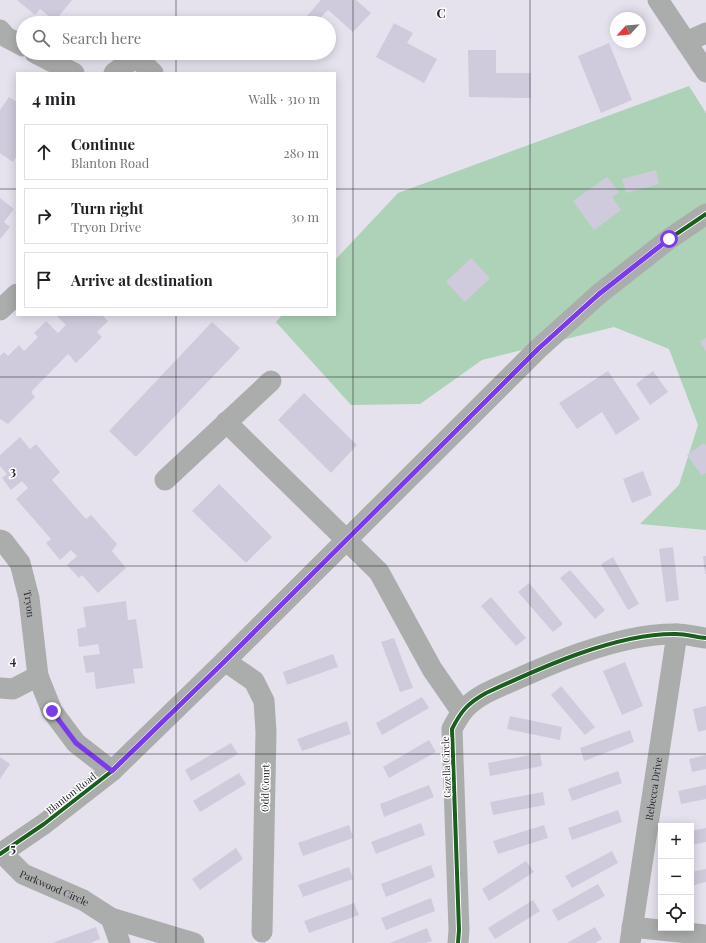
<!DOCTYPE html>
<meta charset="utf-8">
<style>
body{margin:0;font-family:"Playfair Display",serif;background:#f2f2f2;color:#202124}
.controls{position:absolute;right:12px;bottom:12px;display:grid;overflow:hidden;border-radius:0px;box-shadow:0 2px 10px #0003}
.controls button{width:36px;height:36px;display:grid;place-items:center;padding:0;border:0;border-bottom:1px solid #e0e0e0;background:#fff;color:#202124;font:20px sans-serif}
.compass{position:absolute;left:610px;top:12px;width:36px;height:36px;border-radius:50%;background:#fff;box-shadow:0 2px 10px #0003;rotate:244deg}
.stop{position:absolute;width:12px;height:12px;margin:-9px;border:3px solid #7c3aed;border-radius:50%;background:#fff}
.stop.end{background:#7c3aed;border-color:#fff;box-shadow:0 1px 4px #0008}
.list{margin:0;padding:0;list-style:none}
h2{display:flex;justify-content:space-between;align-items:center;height:52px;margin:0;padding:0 16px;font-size:17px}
h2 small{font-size:13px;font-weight:400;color:#757577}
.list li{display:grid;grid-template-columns:26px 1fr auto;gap:12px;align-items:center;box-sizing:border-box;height:56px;margin:0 8px 8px;padding:0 8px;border:1px solid #e0e0e0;border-radius:0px}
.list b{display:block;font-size:15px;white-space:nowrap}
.list p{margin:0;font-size:13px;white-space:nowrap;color:#757577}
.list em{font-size:13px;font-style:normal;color:#757577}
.icon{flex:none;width:22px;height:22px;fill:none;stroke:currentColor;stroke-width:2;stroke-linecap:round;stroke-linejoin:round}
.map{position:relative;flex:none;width:706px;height:943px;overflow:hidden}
.search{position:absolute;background:#fff;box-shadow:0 2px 10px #0003;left:16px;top:16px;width:320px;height:44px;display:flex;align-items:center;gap:10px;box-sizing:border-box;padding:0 14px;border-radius:22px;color:#757577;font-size:15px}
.panel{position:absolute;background:#fff;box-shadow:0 2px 10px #0003;left:16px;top:72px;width:320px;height:244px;border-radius:0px}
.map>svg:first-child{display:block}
</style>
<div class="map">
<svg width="706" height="943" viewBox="0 0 706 943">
<rect width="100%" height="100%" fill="#e5e2ee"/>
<path fill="#aed2b8" d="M689,86l17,27v417l-66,-6 39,-39 19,-60 -29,-76 -55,-22 -132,33 -62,44 -69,1 -75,-83 6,-7h53v-55l63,-67z"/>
<path fill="#d0cbdc" d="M17,0h55l-17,21 -15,-12 -5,6z
M321,0h35l15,13 -18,19 -25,-22 -13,13 -8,-7z
M394,23l19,10 -6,10 30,16 -13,24 -48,-26z
M609,43l23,57 -31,13 -23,-57z
M468,50h28v23h35v25l-62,-1z
M9,97l8,5v53l-4,7 -13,-9v-43z
M656,170l3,14 -33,9 -4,-14z
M607,177l12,15 -7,5 9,13 -27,20 -21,-29z
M0,198l14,11 -10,13 6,5 -10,12z
M471,258l19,20 -25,24 -19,-20z
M56,315h46l6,6 -11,11 5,5 -26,26 -8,-9 -37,38 4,5 -27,27 -8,-5v-63l4,-4 4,4 11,-11 5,6 14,-14 -4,-4 12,-12 12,12 8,-8z
M212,322l28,26 -104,109 -27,-26z
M706,338v13l-6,-9z
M608,371l32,48 -24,16 -14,-23 -25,17 -18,-26z
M653,371l15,21 -18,13 -14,-21z
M304,393l53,52 -26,28 -53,-53z
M20,437l10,12 6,-5 24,28 -8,8 34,39 5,-4 26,29 -5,7 14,17 -28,25 -16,-18 -3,3 -12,-13 10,-9 -6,-6 -11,10 -14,-17 5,-4 -35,-40 12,-11 -6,-7 -11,9 -9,-12 5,-4 -7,-8v-11z
M704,443l2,2v28l-4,3 -15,-21z
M643,471l9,24 -20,8 -9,-24z
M219,484l53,53 -26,26 -54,-52z
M673,547l6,53 -13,2 -7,-53z
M703,556h3v18h-1z
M613,557l26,47 -11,6 -27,-46z
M570,570l35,40 -10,9 -35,-41z
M529,583l34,41 -10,8 -35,-40z
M491,597l35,41 -10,8 -35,-40z
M126,601l2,19 8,-1 7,49 -10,1 2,14 -39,6 -2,-17 -8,1 -3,-17 17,-2 -2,-10 -19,3 -2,-18 9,-2 -3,-20z
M394,638l19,50 -13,4 -19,-50z
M333,654l5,13 -51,18 -4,-13z
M625,662l18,44 -21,9 -19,-44z
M561,686l34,41 -10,8 -34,-40z
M422,697l7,11 -47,27 -6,-12z
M706,706v24l-8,2 -5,-23z
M510,716l52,11 -2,13 -53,-11z
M347,721l4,13 -49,17 -5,-12z
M630,730l4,12 -50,19 -4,-13z
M429,740l7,12 -47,26 -6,-11z
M231,743l7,11 -47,27 -6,-11z
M540,753l2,13 -52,10 -2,-13z
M706,755v14l-14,3 -3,-13z
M0,757l10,7 -10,15z
M618,771l4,12 -50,18 -4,-12z
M239,773l7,11 -46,28 -7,-11z
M429,785l5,12 -50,20 -4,-13z
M706,785v14l-25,5 -3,-13z
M543,792l2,13 -52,10 -3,-13z
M618,810l4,12 -50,18 -4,-12z
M421,823l4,12 -49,19 -5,-12z
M349,825l4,13 -50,18 -5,-13z
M544,825l4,13 -50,16 -5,-13z
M706,828v14l-15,3v-14z
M236,848l7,11 -43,31 -8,-11z
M612,851l6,12 -46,25 -7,-12z
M526,861l8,11 -45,29 -7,-12z
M431,865l4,12 -49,20 -5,-13z
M349,867l4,12 -50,18 -5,-12z
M706,869v13l-15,4v-14z
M598,884l7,12 -47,25 -6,-11z
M431,898l4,13 -49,19 -5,-12z
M533,900l7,11 -45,28 -7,-11z
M354,903l5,12 -50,18 -5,-12z
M96,927l4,12 -10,4h-38z
M595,927l7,12 -7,4h-28z
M427,928l5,13 -6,2h-36z"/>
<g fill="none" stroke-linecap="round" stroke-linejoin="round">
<g stroke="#abadad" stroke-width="21">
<path d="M658,0l48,72"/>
<path d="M0,30l6,7 17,9"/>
<path d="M686,42l20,-9"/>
<path d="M35,53l39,20"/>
<path d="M114,73l22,-16 17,16"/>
<path d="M0,310l17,-16"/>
<path d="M226,422l153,150 53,97 29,42"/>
<path d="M165,480l106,-99"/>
<path id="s1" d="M0,540l3,1 17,22 9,35 9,78 14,35 24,32 36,28"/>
<path d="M225,661l29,20 10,20 2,31 -4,200"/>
<path d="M0,688l13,1 25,-13"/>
<path id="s2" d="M2,853l21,21 60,26 28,18"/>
<path d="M0,854l44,-30 68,-53 113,-110 313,-312 61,-55 70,-55 37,-25"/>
<path d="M632,927l74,8"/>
<path d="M120,943l-9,-25 83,25"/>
<path d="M458,943l1,-13 -7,-201c9,-18 16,-26 34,-36 54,-25 130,-60 190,-59 10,0 20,3 30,4"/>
<path id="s3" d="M630,943l47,-309"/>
</g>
<g stroke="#fff" stroke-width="6">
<path id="cycleway" d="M0,854l44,-30 68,-53 113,-110 313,-312 61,-55 70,-55 37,-25
M458,943l1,-13 -7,-201c9,-18 16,-26 34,-36 54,-25 130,-60 190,-59 10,0 20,3 30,4"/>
</g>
<use href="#cycleway" stroke="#1b5e20" stroke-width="4"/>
</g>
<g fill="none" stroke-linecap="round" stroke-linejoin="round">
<path stroke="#7c3aed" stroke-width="5" d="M52,711l24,32 36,28 113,-110 313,-312 61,-55 70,-55"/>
</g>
<path fill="none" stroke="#27252c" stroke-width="1" stroke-opacity="0.55" d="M176,0v23M353,0v943M530,0v943M176,53v20M0,189h17M335,189h371M176,315v628M0,377h706M0,566h706M0,754h706"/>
<g text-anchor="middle" stroke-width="3" stroke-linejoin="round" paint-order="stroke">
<g font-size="10" fill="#27252c" stroke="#fff">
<text dy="4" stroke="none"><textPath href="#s1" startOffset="73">Tryon</textPath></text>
<text transform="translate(446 767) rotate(-92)" y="4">Gazella Circle</text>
<text transform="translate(265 788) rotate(-89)" y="4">Odd Court</text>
<text dy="4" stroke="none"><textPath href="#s3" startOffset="156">Rebecca Drive</textPath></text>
<text transform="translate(71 793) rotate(-38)" y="4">Blanton Road</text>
<text dy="4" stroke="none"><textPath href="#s2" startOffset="64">Parkwood Circle</textPath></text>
</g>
</g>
<g font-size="13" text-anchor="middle" font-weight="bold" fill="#27252c" stroke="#fff" stroke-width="3" stroke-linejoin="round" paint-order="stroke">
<text x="441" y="18">C</text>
<text x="13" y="476">3</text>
<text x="13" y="665">4</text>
<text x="13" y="853">5</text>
</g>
</svg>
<div class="controls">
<button>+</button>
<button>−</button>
<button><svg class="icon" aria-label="locate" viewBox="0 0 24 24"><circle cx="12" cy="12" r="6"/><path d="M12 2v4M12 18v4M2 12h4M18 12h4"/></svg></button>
</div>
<svg class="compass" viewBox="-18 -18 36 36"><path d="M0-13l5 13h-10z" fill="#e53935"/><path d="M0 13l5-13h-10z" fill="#757577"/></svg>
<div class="stop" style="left:669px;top:239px"></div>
<div class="stop end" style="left:52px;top:711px"></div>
<div class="search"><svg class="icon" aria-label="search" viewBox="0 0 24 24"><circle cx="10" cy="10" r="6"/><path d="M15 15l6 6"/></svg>Search here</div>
<section class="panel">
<h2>4 min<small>Walk · 310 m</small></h2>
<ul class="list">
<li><svg class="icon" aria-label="ahead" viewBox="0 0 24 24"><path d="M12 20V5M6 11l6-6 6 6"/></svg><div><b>Continue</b><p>Blanton Road</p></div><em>280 m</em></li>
<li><svg class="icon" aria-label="right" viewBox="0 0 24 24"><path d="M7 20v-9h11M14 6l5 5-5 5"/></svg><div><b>Turn right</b><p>Tryon Drive</p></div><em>30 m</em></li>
<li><svg class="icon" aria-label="arrive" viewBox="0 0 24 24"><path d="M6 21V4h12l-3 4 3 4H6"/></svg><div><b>Arrive at destination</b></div></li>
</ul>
</section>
</div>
